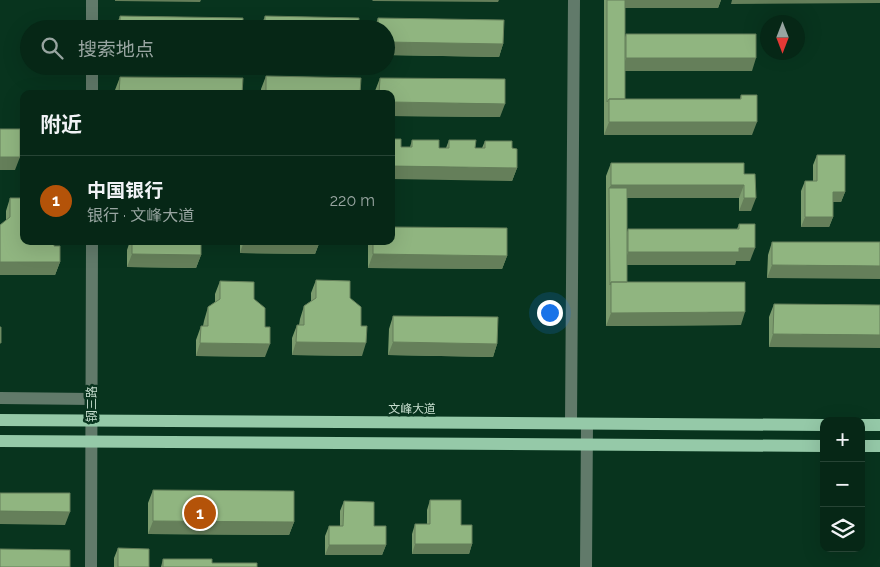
<!DOCTYPE html>
<html lang="zh">
<meta charset="utf-8">
<style>
body{margin:0;font-family:Raleway,"Noto Sans SC",sans-serif;background:#143323;color:#f1f3f6}
.controls{position:absolute;right:15px;bottom:15px;display:grid;overflow:hidden;border-radius:10px;box-shadow:0 5px 20px #0002}
.controls button{width:45px;height:45px;display:grid;place-items:center;padding:0;border:0;border-bottom:1px solid #274435;background:#062716;color:#f1f3f6;font:25px sans-serif}
.compass{position:absolute;left:760px;top:15px;width:45px;height:45px;border-radius:50%;background:#062716;box-shadow:0 5px 20px #0002;rotate:180deg}
.you{position:absolute;left:549px;top:312px;width:18px;height:18px;margin:-12px;border:4px solid #fff;border-radius:50%;background:#1a73e8;box-shadow:0 0 0 8px #1a73e833}
.badge{display:grid;place-items:center;width:32px;height:32px;border-radius:50%;background:#b45309;color:#fff;font-size:16px;font-weight:700}
.pin{position:absolute;translate:-50% -50%;border:2px solid #fff;box-shadow:0 1px 5px #0006}
.list{margin:0;padding:0;list-style:none}
h2{display:flex;justify-content:space-between;align-items:center;height:65px;margin:0;padding:0 20px;font-size:21px}
h2 small{font-size:16px;font-weight:400;color:#98a5a1}
.list li{display:grid;grid-template-columns:32px 1fr auto;gap:15px;align-items:center;box-sizing:border-box;height:90px;padding:0 20px;border-top:1px solid #274435}
.list b{display:block;font-size:19px;white-space:nowrap}
.list p{margin:0;font-size:16px;white-space:nowrap;color:#98a5a1}
.list em{font-size:16px;font-style:normal;color:#98a5a1}
.icon{flex:none;width:28px;height:28px;fill:none;stroke:currentColor;stroke-width:2;stroke-linecap:round;stroke-linejoin:round}
.map{position:relative;flex:none;width:880px;height:567px;overflow:hidden}
.search{position:absolute;background:#062716;box-shadow:0 5px 20px #0002;left:20px;top:20px;width:375px;height:55px;display:flex;align-items:center;gap:12px;box-sizing:border-box;padding:0 18px;border-radius:28px;color:#98a5a1;font-size:19px}
.panel{position:absolute;background:#062716;box-shadow:0 5px 20px #0002;left:20px;top:90px;width:375px;height:155px;border-radius:10px}
.map>svg:first-child{display:block}
</style>
<div class="map">
<svg width="880" height="567" viewBox="0 0 880 567">
<rect width="100%" height="100%" fill="#08341e"/>
<g fill="none" stroke-linecap="round" stroke-linejoin="round">
<path stroke="#617a6a" stroke-width="12" d="M92,29v-29
M92,94v-28
M0,398l92,1
M571,423l3,-423
M91,567l1,-326
M586,567l1,-143"/>
<path stroke="#95c9a8" stroke-width="12" d="M0,420l824,5
M861,425h19
M0,441l824,5
M861,446h19"/>
</g>
<path fill="#7c9c6e" d="M604,0h117l-3,8h-93v29l1,-3 126,37h-127v28h115l1,-4 11,40h-148z
M120,16l123,13h-128z
M265,16l94,13h-99z
M378,18l125,26 -4,13 -113,-2v-26h-12z
M266,76l94,18h-99v-5z
M120,77l122,17h-127v-4z
M380,78l120,39 -109,-1v-22h-16v-3z
M412,140l27,8h7l3,-8 26,8h7l3,-7 27,7 5,20 -5,13 -111,-34h9z
M817,155l28,37 -4,10h-8v15l-4,10h-28v-36l4,-10h8v-16z
M611,163l133,11 7,37h-12v-13h-112v34l1,-3h109l2,-5 11,37h-14l-1,4h-108v17l114,43 -135,1v-150z
M10,198l44,48 6,16 -5,13 -49,-54v-10z
M130,241h71v14l-5,13 -69,-1v-17z
M240,241h80l-5,13 -75,-1z
M368,241h23l116,15 -5,13 -134,-1z
M772,242h108l-113,36 1,-23z
M316,280l34,18 11,28 1,30 -70,-1v-17l5,-13h2l1,-6 4,-13 7,-5v-8z
M220,281l34,18 11,28v30l-69,-1v-16l5,-14h2l1,-5 4,-14 7,-5v-8z
M774,304l106,1 -111,42v-30z
M393,316l104,28 -4,13 -105,-2 1,-26z
M153,490l141,32 -5,13 -141,-1v-31z
M430,500l31,25 11,19 -3,10h-57v-20l3,-10h12v-14z
M344,501l30,25 12,19 -4,10h-57v-19l4,-10h11v-15z
M118,548l31,19h-35v-9z
M163,559l49,4 45,4h-96z"/>
<path fill="#657f5a" d="M115,0h86l-1,2 -85,-1z
M373,0h126l-1,2 -126,-1z
M607,0h114l-3,8h-111z
M732,0h148v3l-149,1z
M386,42l117,2 -4,13 -113,-2z
M626,58h130l-4,13h-130z
M391,102l114,2 -5,13 -109,-1z
M609,122h148l-5,13h-148z
M0,157h20l-5,13h-15z
M391,166l126,2 -5,13 -121,-2z
M611,185h133l-5,13h-130v-10z
M833,192h12l-4,10h-12z
M744,198h12l-5,13h-12z
M805,217h28l-4,10h-28z
M244,241h76l-5,13 -75,-1z
M739,248h16l-5,13h-14l-1,4h-111l4,-13z
M132,254l69,1 -5,13 -69,-1z
M373,254l134,2 -5,13 -134,-1z
M0,262h60l-5,13h-55z
M772,265l108,1v13l-113,-1z
M745,312l-4,13 -135,1 5,-13z
M773,334l107,1v13l-111,-1z
M296,342l70,1 -4,13 -70,-1z
M393,342l104,2 -4,13 -105,-2z
M200,343l70,1 -5,13 -69,-1z
M0,511l70,1 -5,13 -65,-1z
M153,521l141,1 -5,13 -141,-1z
M415,544h57l-3,10h-57z
M329,545h57l-4,10h-57z"/>
<path fill="#90b580" stroke="#657f5a" d="M607,0h18v99h-16l-2,3z
M120,16l123,2v11h-123z
M265,16l94,2v11h-94z
M378,18l126,2 -1,24 -117,-2v-13h-8z
M626,34h130v24h-130z
M266,76l95,2 -1,16h-94z
M120,77l123,1 -1,16h-123z
M380,78l125,1v25l-114,-2v-8h-12z
M741,95h16v27h-148v-23h132z
M0,129h20v28h-20z
M391,139h10v8h11v-7h27v8h10v-8h27l-1,8h10v-7h27v7l5,1v19l-126,-2z
M817,155h28v37h-12v25h-28v-36h12z
M611,163h133v11h11l1,24h-12v-13h-133z
M609,188h18v94h-16l-1,3z
M10,198h14v43h30v5h6v16h-60v-37l10,-8z
M739,224h16v24h-16v4h-111v-23h111z
M391,227l116,1v28l-134,-2v-13h18z
M132,241h69v14l-69,-1z
M772,242h108v24l-108,-1z
M316,280l34,1v17l11,9v19h6l-1,17 -70,-1 1,-17h7v-19l12,-8z
M220,281l34,1v17l11,9v19h5v17l-70,-1 1,-17h7v-19l12,-8z
M611,282h134v30l-134,1z
M774,304l106,1v30l-107,-1z
M393,316l105,1 -1,27 -104,-2z
M0,327h1v16h-1z
M153,490l141,1v31l-141,-1z
M0,493h70v19l-70,-1z
M430,500h31v25h11v19h-57v-20h15z
M344,501l30,1v24h12v19h-57v-19h14z
M118,548l31,1v18h-31z
M0,549l70,1v17h-70z
M163,559h49v4h45v4h-94z"/>
<g text-anchor="middle" stroke-width="5" stroke-linejoin="round" paint-order="stroke">
<g font-size="12" fill="#c6ddce" stroke="#08341e">
<text transform="translate(92 404) rotate(-90)" y="4">钢三路</text>
<text x="412" y="413">文峰大道</text>
</g>
</g>
</svg>
<div class="controls">
<button>+</button>
<button>−</button>
<button><svg class="icon" aria-label="layers" viewBox="0 0 24 24"><path d="M12 4l9 5-9 5-9-5zM3 14l9 5 9-5"/></svg></button>
</div>
<svg class="compass" viewBox="-18 -18 36 36"><path d="M0-13l5 13h-10z" fill="#e53935"/><path d="M0 13l5-13h-10z" fill="#98a5a1"/></svg>
<div class="you"></div>
<div class="pin badge" style="left:200px;top:513px">1</div>
<div class="search"><svg class="icon" aria-label="search" viewBox="0 0 24 24"><circle cx="10" cy="10" r="6"/><path d="M15 15l6 6"/></svg>搜索地点</div>
<section class="panel">
<h2>附近<small></small></h2>
<ul class="list">
<li><span class="badge">1</span><div><b>中国银行</b><p>银行 · 文峰大道</p></div><em>220 m</em></li>
</ul>
</section>
</div>
